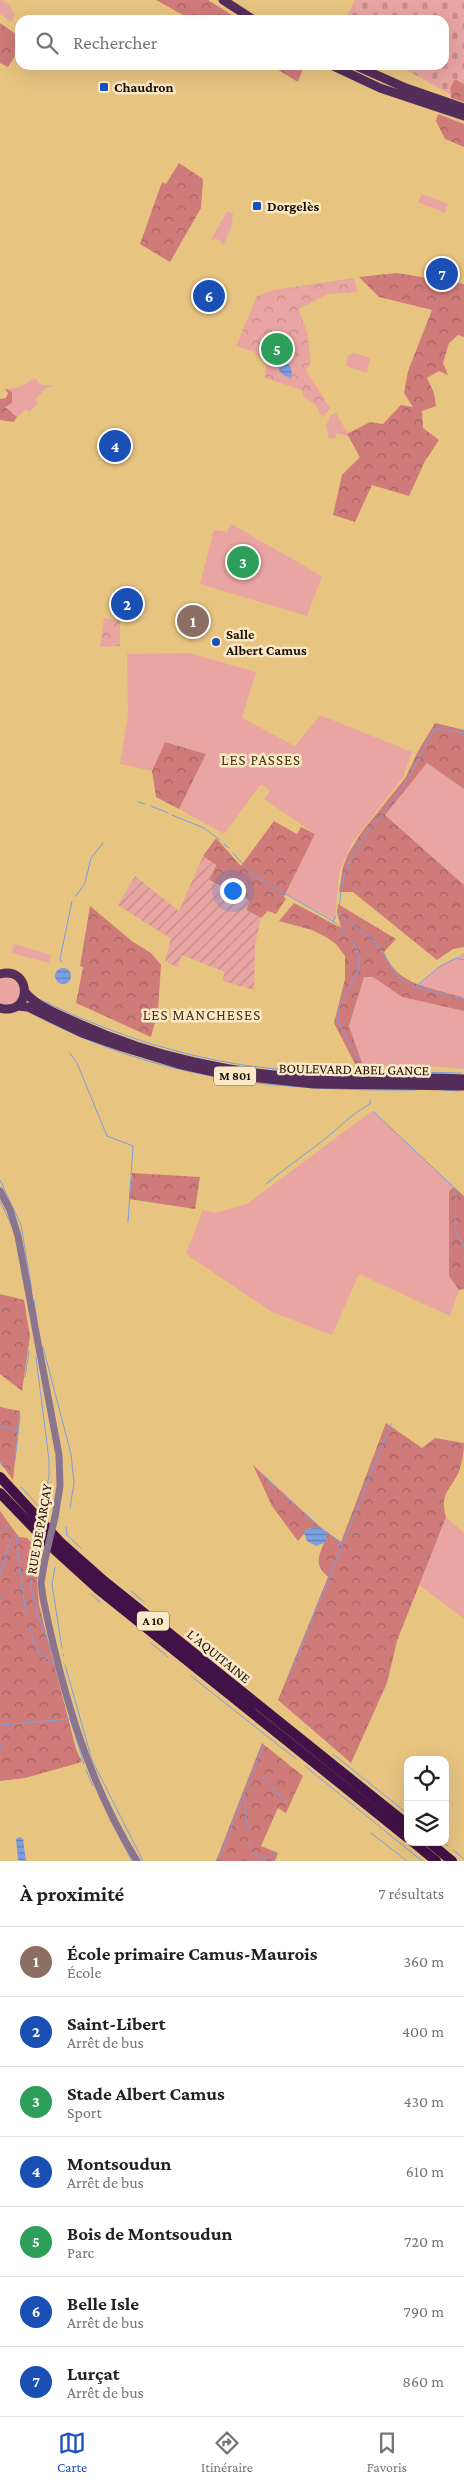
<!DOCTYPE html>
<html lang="fr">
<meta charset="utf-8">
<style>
body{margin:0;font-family:"Crimson Pro",serif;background:#f2f2f2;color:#202124}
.controls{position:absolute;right:15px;bottom:15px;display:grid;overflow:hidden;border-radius:10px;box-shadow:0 5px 20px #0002}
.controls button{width:45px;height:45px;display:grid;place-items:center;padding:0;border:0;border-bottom:1px solid #e0e0e0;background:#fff;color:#202124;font:25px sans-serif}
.you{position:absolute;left:232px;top:890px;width:18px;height:18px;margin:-12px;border:4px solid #fff;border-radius:50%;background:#1a73e8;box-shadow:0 0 0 8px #1a73e833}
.badge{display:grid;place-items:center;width:32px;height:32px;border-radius:50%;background:#1a51be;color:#fff;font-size:16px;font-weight:700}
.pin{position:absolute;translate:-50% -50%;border:2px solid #fff;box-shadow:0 1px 5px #0006}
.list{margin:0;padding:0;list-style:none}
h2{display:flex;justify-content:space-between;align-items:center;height:65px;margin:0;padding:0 20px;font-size:21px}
h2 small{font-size:16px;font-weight:400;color:#757577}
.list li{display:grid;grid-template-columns:32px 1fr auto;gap:15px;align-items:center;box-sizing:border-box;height:70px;padding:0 20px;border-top:1px solid #e0e0e0}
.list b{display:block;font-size:19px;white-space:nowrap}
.list p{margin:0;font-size:16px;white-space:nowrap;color:#757577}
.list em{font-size:16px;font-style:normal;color:#757577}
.icon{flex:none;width:28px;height:28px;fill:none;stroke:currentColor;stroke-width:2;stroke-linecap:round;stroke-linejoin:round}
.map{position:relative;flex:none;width:464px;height:1861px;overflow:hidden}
.search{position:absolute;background:#fff;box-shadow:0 5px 20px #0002;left:15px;right:15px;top:15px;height:55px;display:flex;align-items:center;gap:12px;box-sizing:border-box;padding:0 18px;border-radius:15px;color:#757577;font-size:19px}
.sheet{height:555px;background:#fff}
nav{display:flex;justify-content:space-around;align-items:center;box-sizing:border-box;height:70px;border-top:1px solid #e0e0e0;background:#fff;font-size:14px;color:#757577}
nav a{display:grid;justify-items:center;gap:2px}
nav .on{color:#1a51be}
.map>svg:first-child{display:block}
</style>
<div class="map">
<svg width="464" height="1861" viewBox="0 0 464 1861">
<defs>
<pattern id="forest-crowns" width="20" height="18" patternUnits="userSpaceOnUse" patternTransform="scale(1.25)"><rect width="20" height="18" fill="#cf7b79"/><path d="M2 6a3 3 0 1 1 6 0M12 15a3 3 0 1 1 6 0" fill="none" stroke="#a76361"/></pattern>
<pattern id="cemetery-stones" width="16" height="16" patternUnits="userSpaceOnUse" patternTransform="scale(1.25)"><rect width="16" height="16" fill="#e8a5a2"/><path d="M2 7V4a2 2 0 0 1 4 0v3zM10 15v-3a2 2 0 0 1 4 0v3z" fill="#c68d8a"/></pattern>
<pattern id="park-crowns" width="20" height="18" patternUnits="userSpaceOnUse" patternTransform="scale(1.25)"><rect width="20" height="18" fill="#e8a5a2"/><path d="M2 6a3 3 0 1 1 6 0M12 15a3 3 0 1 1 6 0" fill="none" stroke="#c68d8a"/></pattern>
<pattern id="garden-furrows" width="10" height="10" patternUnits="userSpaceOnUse" patternTransform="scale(1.25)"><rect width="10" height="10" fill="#e8a5a2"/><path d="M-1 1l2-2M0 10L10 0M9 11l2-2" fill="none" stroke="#c68d8a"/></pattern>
<pattern id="water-rules" width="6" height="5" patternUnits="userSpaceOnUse" patternTransform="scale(1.25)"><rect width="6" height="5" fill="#7b9fe1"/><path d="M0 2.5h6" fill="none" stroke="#6480b4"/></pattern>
</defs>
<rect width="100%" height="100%" fill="#e8c481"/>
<path fill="#e8a5a2" d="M0,0l9,4 6,11 -3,7 -12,-8z
M422,194l26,10 -3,9 -27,-11z
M227,211l6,3 -2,14 -7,16 -3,1 1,-3 -7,-4 -2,3 -1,-3z
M354,353l16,5 -3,15 -21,-7 2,-10z
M36,378l3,6 14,2 -7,2 -11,12 3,4 -9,8 -3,-3 -9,8 -12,-10 7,-15 -5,-3 12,-2z
M336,413l14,24 -13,-4 -2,5 -6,1 -3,-14 5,-10z
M231,524l91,52 -15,40 -107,-32 14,-54 13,2z
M189,653l67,19 -14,46 53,28 25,-31 92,37 -9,25 -51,66 -13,29 -4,48 -49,-26 29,-60 -51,-35 6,-8 -9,-7 -37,50 -45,-25 27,-55 -41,-12 -13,29 -32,-7 8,-49 -1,-61z
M427,763l37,26v96l-79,-70z
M14,944l37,11 -2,8 -37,-10z
M464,953v45l-46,-13 21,-18z
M367,976l6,1 29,20 62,14v58l-49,-4 -52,2 -14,-40 13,-47z
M7,977l11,6c6,14 -3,25 -18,21v-25z
M372,1111l82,76 -5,4v85l10,14 -9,26 -91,-42 -27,61 -60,-23 -86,-58 17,-44 12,3 32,-9z
M446,1517l18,16v86l-46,-35z"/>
<path fill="url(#forest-crowns)" d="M156,0h52l32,20h-48z
M0,23l20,14v11l-12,19 -8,-4z
M270,65h34l-6,17z
M455,79l9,5v18l-13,-4 -1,-10z
M438,114l26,10v23l-19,-8 -9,-18z
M179,163l24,16 -2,29 -31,54 -30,-18 22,-62 4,2z
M397,273l67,11v53l-6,-2 -9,8 -6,20 5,12 -9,-4 -12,7 7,15 2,13 -14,5 1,17 16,12 -14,21 -16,35 -37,-11 -17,37 -22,-7 9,-40 18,-18 -13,-23 23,-12 13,2 18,-19 12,2 -9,-14 4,-22 24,-61 -53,-13 -20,-20z
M5,389h2l5,3v11l-7,4 12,10 -3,5 -14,-2v-21l6,-1 2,-5z
M435,723l29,7v59l-37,-26 -42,52 79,70v62l-11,2 -16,11 -84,-68h-14l4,-25 5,-13 13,-21 45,-56 11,-24z
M165,742l41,12 -27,55 -23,-12 -4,-26z
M274,821l23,13 4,-7 14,7 -31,63 2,2 -10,15 -8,-3 -7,7 -15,-8 4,-9 -41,-21 7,-15 -13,-9 13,-18 25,28z
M294,903l47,25 -4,-16 1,-8 58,35 -12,13c13,35 49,35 80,46v13l-62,-14 -29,-20h-9l-15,49 13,37 -7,1 -21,-41 11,-44v-23l-9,-12 -10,-7 -14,-7 -33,-9z
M90,906l43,36 18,11 10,12 -3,45 -7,27 -75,-34 7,-36 -3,-1z
M132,1173l68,4 -5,32 -66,-10z
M454,1187l10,9v93l-5,1 -10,-14v-85z
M0,1294l24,6 6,36 -8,55 -22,-17z
M0,1407l20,4 -7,69 -13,-18z
M386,1423l36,25 13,-10 29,5c0,10 -2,21 -6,31 -10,18 -18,21 -12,43l-49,124 -10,42 -36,80 -73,-63 50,-123c-19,-17 -4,-25 -1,-45l14,10z
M253,1465l67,62v1h-11l-11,13 -26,-35z
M0,1511l19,26 8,1 15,15 -5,28 2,24 37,144 6,13 -57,16 -25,3z
M262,1743l41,33 -17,37 -8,-5 -17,38 17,7 -3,8h-59z"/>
<path fill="url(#cemetery-stones)" d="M355,0h109v84l-9,-5 -5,9 1,7 -53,-30h46v-45h-99z"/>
<path fill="url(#park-crowns)" d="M354,278l3,14 -29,2 -29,15 8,24 4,30 -5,7 24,38 -8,9 -6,-12 -12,-7 -2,-8 -37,-12 1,-14 -12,-12 -18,-6 21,-50 16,-6z
M104,618l16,3v25l-20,1z"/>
<path fill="url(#garden-furrows)" d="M203,856l13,9 -7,16 41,20 -4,9 15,8 -6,27 -1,45 -32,-9 3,-9 -43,-17 -5,12 -12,-6 6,-22 -53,-34 17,-29 44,35z"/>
<path fill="url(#water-rules)" d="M279,358h4c5,5 11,11 8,19l-6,-1 -6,-5z
M55 976a8 8 0 1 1 16 0a8 8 0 1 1-16 0Z
M320,1527l7,5 -1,10 -10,4 -9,-5 -3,-8 2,-4z
M20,1837l3,2 3,22 -8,-1 -2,-21z"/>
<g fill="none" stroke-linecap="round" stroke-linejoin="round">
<path stroke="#7b9fe1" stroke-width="1" d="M138,802l7,2
M151,806l17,7
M172,815l32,13 16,12
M224,844l5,4
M233,853l19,21
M254,876l79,45 3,-5
M76,896l9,-13 6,-25 12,-15
M333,921c7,4 10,11 16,17 29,32 -14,54 -11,82 1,6 17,33 21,41
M62,962l-2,-3 12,-58
M409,984c-18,-8 -19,-25 -32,-39 -11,-13 -24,-20 -38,-30 1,-64 32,-82 65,-130 12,-18 20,-39 31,-57l29,5
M412,986l35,9
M415,987l24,-20 17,-9 8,2
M453,996l11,3
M41,1000c74,36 152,61 235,69 40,5 81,4 121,3
M33,1014c127,67 243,77 383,76
M70,1053l7,10 30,73 26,10 -5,76
M405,1072l56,1
M443,1090l17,1
M374,1112l90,85
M0,1180l21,45 11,66
M266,1184c18,-15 37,-28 55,-42 17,-13 30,-28 49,-38v-4
M456,1191l-1,39 9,18
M0,1201l11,23
M464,1252v6
M34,1300l3,21
M43,1347l28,107 3,29 -4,25
M25,1377l4,-26
M0,1426l18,5
M15,1460l5,-44
M0,1462l3,5
M260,1473l60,54
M21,1487l21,23 7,-34v-16l-13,-103
M66,1527l1,7
M327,1532l15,14 49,-122
M0,1534l7,-8
M66,1534l15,14
M16,1537l10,78
M37,1547c-1,10 -5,20 -6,31 -1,24 12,49 20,72
M55,1567l-3,18 10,63
M0,1575l11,-37
M131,1591l12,10
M91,1594l9,8
M0,1598l1,2
M30,1629l8,24 17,11
M151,1643l17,14
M63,1654l1,2
M65,1665l27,95 51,101
M191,1676l105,83
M289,1677l53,-131
M1,1725l69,-6 14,45
M0,1743v6
M333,1754l75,60
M305,1766l117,95
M86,1770l7,16
M263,1777l10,12
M276,1792l12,13
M245,1798c2,11 -1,22 5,31
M109,1817l23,44
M371,1833l36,28
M249,1841l1,6
M443,1842l5,4
M453,1850l11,9
M252,1852l11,7 12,-6
M218,1861l45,-115"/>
<path stroke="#8a748e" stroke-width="7" d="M0,1191l10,19 8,26 41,219 1,31 -5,31
M45,1559l-4,24 2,15c19,92 44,183 94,263"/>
<path stroke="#542d5b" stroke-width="9" d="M223,0l31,20
M331,65l49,23 84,28
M354,65l52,23 58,20
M0,974c33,-8 32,43 0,34
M25,992c12,15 37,24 55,32 73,33 156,51 236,54 49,1 99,-2 148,1
M17,1006l11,1 54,26 37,13 59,18 45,10 91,10 150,2"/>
<path stroke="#411148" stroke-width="10" d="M0,1477l60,65 44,39 304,244
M0,1493l54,56 44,40 310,249
M413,1842l23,19
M429,1842l23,19"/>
<path stroke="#8a748e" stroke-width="7" d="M45,1559l10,-42"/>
</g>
<g fill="#1a51be" stroke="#fae8c7" stroke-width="2">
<rect x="99" y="82" width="10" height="10" rx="2.5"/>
<rect x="252" y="201" width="10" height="10" rx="2.5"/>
<circle cx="216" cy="642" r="5"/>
</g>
<g text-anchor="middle" stroke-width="5" stroke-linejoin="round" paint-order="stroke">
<g fill="#fae8c7" stroke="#5f503c" stroke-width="1">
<rect x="214" y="1066.5" width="42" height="19" rx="4"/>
<rect x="137" y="1611.5" width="32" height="19" rx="4"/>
</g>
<g font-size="12" font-weight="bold" fill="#1c0f00">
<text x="235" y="1080">M 801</text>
<text x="153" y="1625">A 10</text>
</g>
<g font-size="14" font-weight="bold" fill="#1c0f00" stroke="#fae8c7" text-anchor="start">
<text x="114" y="92">Chaudron</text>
<text x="267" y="211">Dorgelès</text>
<text x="226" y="639">Salle<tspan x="226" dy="16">Albert Camus</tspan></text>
</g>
<g font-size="14" fill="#1c0f00" stroke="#fae8c7">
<text transform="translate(354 1069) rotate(1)" y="5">BOULEVARD ABEL GANCE</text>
<text transform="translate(39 1529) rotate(-80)" y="5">RUE DE PARÇAY</text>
<text transform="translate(219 1656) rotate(39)" y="5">L'AQUITAINE</text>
</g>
<g font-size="15" letter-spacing="1" fill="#483613" stroke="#fae8c7">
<text x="261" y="765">LES PASSES</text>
<text x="202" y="1020">LES MANCHESES</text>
</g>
</g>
</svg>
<div class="controls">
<button><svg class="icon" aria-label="locate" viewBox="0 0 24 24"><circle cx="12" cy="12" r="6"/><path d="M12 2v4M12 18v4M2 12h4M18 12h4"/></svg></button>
<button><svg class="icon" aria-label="layers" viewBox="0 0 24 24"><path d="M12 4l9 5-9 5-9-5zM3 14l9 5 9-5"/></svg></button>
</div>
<div class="you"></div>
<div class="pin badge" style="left:193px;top:621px;background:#8d6e63">1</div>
<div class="pin badge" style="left:127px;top:604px;background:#1a4fb4">2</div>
<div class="pin badge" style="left:243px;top:562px;background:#2e9e5b">3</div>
<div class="pin badge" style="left:115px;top:446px;background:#1a4fb4">4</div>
<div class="pin badge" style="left:277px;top:349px;background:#2e9e5b">5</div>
<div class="pin badge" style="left:209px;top:296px;background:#1a4fb4">6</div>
<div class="pin badge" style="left:442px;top:274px;background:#1a4fb4">7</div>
<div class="search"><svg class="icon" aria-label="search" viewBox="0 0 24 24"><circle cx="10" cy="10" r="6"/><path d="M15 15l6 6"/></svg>Rechercher</div>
</div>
<section class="sheet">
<h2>À proximité<small>7 résultats</small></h2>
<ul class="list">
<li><span class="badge" style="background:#8d6e63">1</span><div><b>École primaire Camus-Maurois</b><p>École</p></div><em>360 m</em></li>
<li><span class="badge" style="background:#1a4fb4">2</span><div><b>Saint-Libert</b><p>Arrêt de bus</p></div><em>400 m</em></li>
<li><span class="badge" style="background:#2e9e5b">3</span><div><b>Stade Albert Camus</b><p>Sport</p></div><em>430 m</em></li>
<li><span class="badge" style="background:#1a4fb4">4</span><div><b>Montsoudun</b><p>Arrêt de bus</p></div><em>610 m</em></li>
<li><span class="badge" style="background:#2e9e5b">5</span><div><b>Bois de Montsoudun</b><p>Parc</p></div><em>720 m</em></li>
<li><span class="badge" style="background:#1a4fb4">6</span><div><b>Belle Isle</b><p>Arrêt de bus</p></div><em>790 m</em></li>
<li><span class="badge" style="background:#1a4fb4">7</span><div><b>Lurçat</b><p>Arrêt de bus</p></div><em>860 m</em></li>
</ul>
</section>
<nav>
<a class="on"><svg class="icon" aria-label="map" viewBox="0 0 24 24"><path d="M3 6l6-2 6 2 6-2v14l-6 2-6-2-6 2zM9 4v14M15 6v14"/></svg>Carte</a>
<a><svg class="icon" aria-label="directions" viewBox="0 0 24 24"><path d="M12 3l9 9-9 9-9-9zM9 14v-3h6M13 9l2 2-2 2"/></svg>Itinéraire</a>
<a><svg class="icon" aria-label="saved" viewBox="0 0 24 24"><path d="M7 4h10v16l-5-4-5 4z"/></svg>Favoris</a>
</nav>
